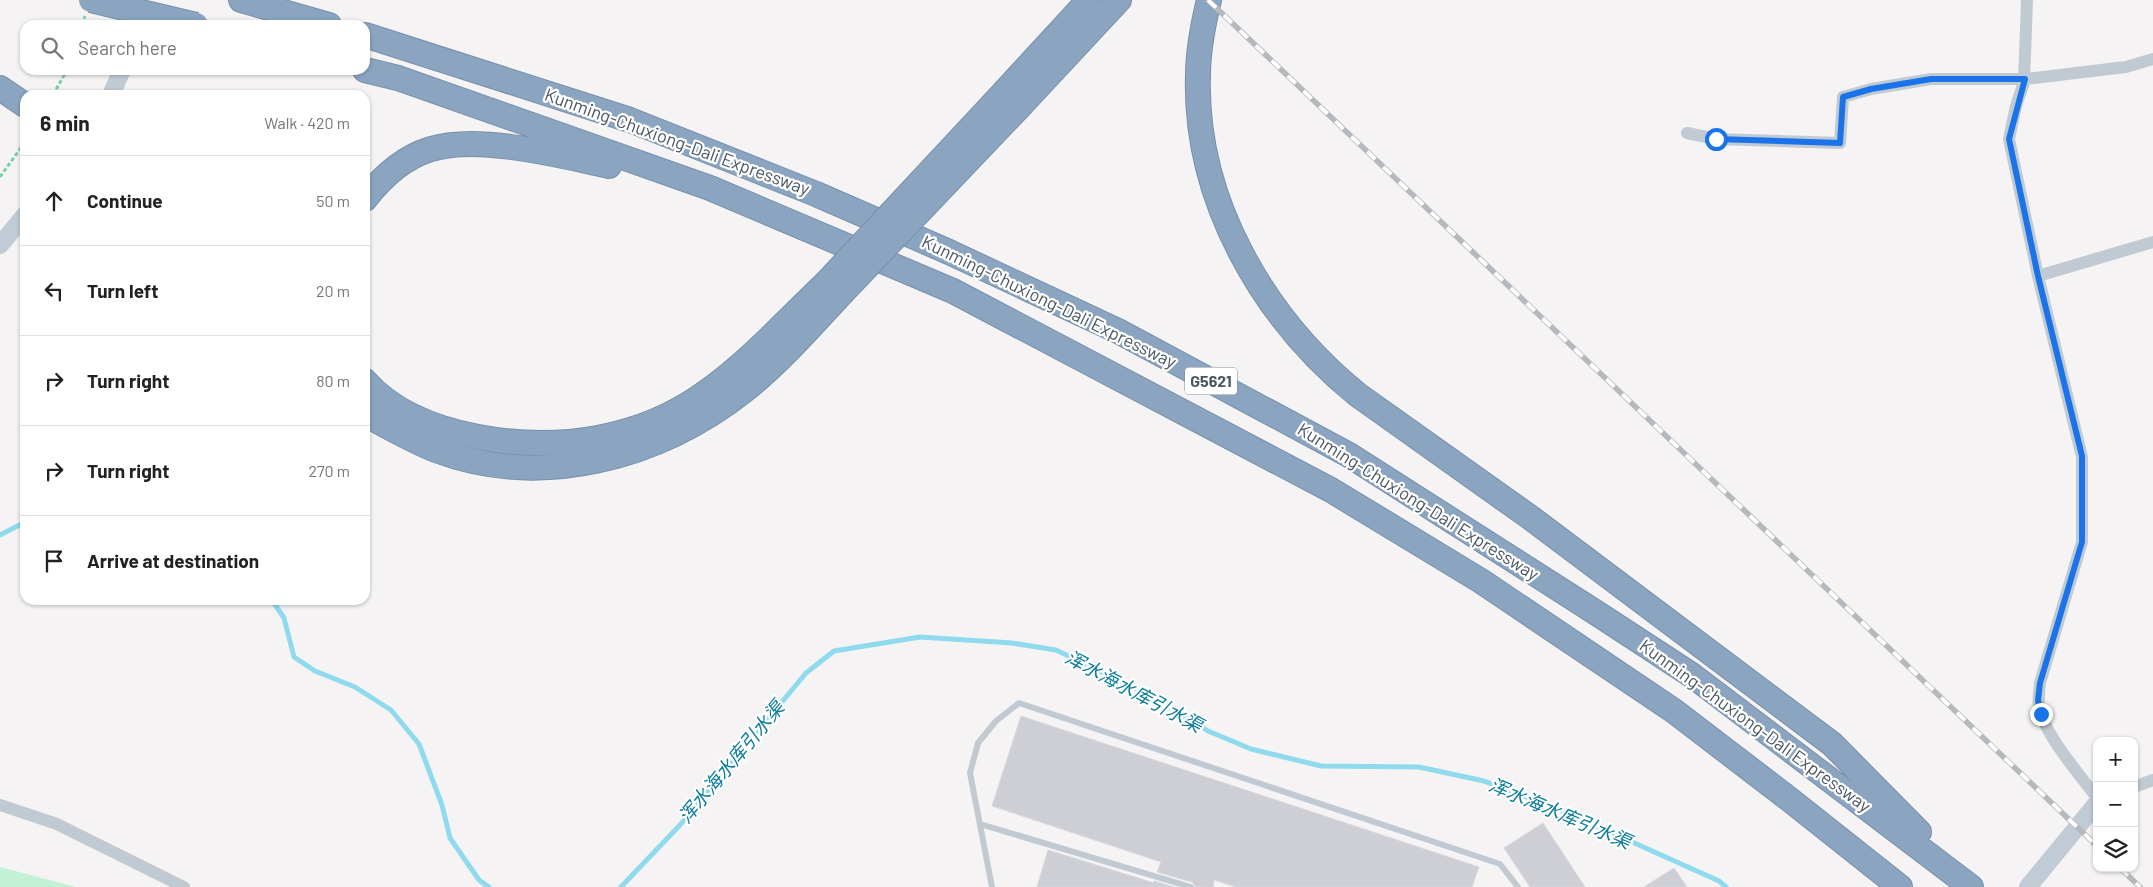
<!DOCTYPE html>
<meta charset="utf-8">
<style>
body{margin:0;font-family:Barlow,"Noto Sans SC",sans-serif;background:#f2f2f2;color:#222}
.controls{position:absolute;right:15px;bottom:15px;display:grid;overflow:hidden;border-radius:10px;box-shadow:0 1px 4px #0004}
.controls button{width:45px;height:45px;display:grid;place-items:center;padding:0;border:0;border-bottom:1px solid #e0e0e0;background:#fff;color:#222;font:25px sans-serif}
.stop{position:absolute;width:15px;height:15px;margin:-11px;border:4px solid #1a73e8;border-radius:50%;background:#fff}
.stop.end{background:#1a73e8;border-color:#fff;box-shadow:0 1px 5px #0008}
.list{margin:0;padding:0;list-style:none}
h2{display:flex;justify-content:space-between;align-items:center;height:65px;margin:0;padding:0 20px;font-size:21px}
h2 small{font-size:16px;font-weight:400;color:#767676}
.list li{display:grid;grid-template-columns:32px 1fr auto;gap:15px;align-items:center;box-sizing:border-box;height:90px;padding:0 20px;border-top:1px solid #e0e0e0}
.list b{display:block;font-size:19px;white-space:nowrap}
.list em{font-size:16px;font-style:normal;color:#767676}
.icon{flex:none;width:28px;height:28px;fill:none;stroke:currentColor;stroke-width:2;stroke-linecap:round;stroke-linejoin:round}
.map{position:relative;flex:none;width:2153px;height:887px;overflow:hidden}
.search{position:absolute;background:#fff;box-shadow:0 1px 4px #0004;left:20px;top:20px;width:350px;height:55px;display:flex;align-items:center;gap:12px;box-sizing:border-box;padding:0 18px;border-radius:15px;color:#767676;font-size:19px}
.panel{position:absolute;background:#fff;box-shadow:0 1px 4px #0004;left:20px;top:90px;width:350px;height:515px;border-radius:15px}
.map>svg:first-child{display:block}
</style>
<div class="map">
<svg width="2153" height="887" viewBox="0 0 2153 887">
<rect width="100%" height="100%" fill="#f5f3f3"/>
<path fill="#c3f1d5" d="M0,867l76,20h-76z"/>
<g fill="none" stroke-linecap="round" stroke-linejoin="round">
<path stroke="#90daee" stroke-width="5" d="M0,535l25,-13
M272,600l12,18 10,39 21,14 40,16 36,23 28,34 23,61 8,33 29,42 10,7
M621,887l59,-62 126,-152 28,-22 86,-14 92,6 44,7 98,47 54,34 43,18 70,17 98,1 65,14 75,28 160,72 7,6"/>
</g>
<path fill="#cdcfd5" stroke="#d7d9de" d="M1021,716l458,151 -7,20h-236l-22,-7 -1,7h-17l-4,-5 -35,-10 4,-10 -169,-56z
M1543,823l42,64h-55l-26,-39z
M1048,850l106,33v-2l20,6h-137z
M1674,868l13,19h-43z"/>
<g fill="none" stroke-linecap="round" stroke-linejoin="round">
<g stroke="#7690ad" stroke-width="26">
<path id="highway" d="M241,0l88,25
M1209,0c-6,25 -11,49 -11,75 -4,124 65,243 160,320l173,123 301,226 87,88
M365,35l265,85 186,74 133,58 169,79 231,124 246,157 98,64 278,211
M365,70l33,8 312,110 243,103 378,199 150,91 193,130 115,88 111,88
M0,88l25,17
M1006,90l83,-90
M1023,103l96,-103
M365,199c42,-54 82,-61 146,-52 33,4 66,12 98,19
M365,381c29,33 71,48 113,56 79,15 164,3 230,-46 43,-31 79,-71 117,-107
M365,414c23,13 46,26 71,36 106,40 223,8 310,-61 35,-28 65,-63 96,-96"/>
</g>
<path stroke="#7ad0a6" stroke-width="3" stroke-dasharray="4 2.5" stroke-linecap="butt" d="M82,25l3,-9
M53,95l14,-25
M0,177l25,-35"/>
<path stroke="#c1cad2" stroke-width="6" d="M980,824l211,63
M992,887l-22,-114 8,-30 18,-22 23,-18 481,161 18,23"/>
<path stroke="#c1cad2" stroke-width="12" d="M2027,0l-3,82 -8,24 -7,33 29,137 44,181v85l-42,141c-1,11 -3,21 1,31 9,27 39,61 56,84
M1687,133l29,6 124,4 3,-46 28,-8 60,-10h94l101,-12 27,-8
M2038,276l115,-34
M2134,787l19,-7
M0,805l57,19 127,63"/>
<path stroke="#c1cbd6" stroke-width="18" d="M111,95l11,-25
M0,245l25,-30
M2028,887l69,-84"/>
<use href="#highway" stroke="#8ba5c1" stroke-width="24"/>
<g stroke="#b5b8bd" stroke-width="5.5">
<path id="rail" d="M1208,0l889,846
M2120,868l20,19"/>
</g>
<use href="#rail" stroke="#fff" stroke-width="4" stroke-dasharray="11" stroke-linecap="butt"/>
<g stroke="#7690ad" stroke-width="26" stroke-linecap="butt">
<path id="highway-bridge" d="M91,0l105,25
M825,284l181,-194
M842,293l181,-190"/>
</g>
<use href="#highway-bridge" stroke="#8ba5c1" stroke-width="24"/>
</g>
<g fill="none" stroke-linecap="round" stroke-linejoin="round">
<path stroke="#1a73e8" stroke-width="6" d="M1716,139l124,4 3,-46 28,-8 60,-10h94l-16,60 29,137 44,180v86l-42,141 -2,17 3,14"/>
</g>
<g text-anchor="middle" stroke-width="4.5" stroke-linejoin="round" paint-order="stroke">
<rect fill="#fff" stroke="#808990" stroke-width="1" x="1185" y="367.5" width="52" height="27" rx="4"/>
<g font-size="16" font-weight="bold" fill="#4a5661">
<text x="1211" y="387">G5621</text>
</g>
<g font-size="18" fill="#4a5661" stroke="#fff">
<text transform="translate(677 142) rotate(20)" y="6">Kunming-Chuxiong-Dali Expressway</text>
<text transform="translate(1049 302) rotate(26)" y="6">Kunming-Chuxiong-Dali Expressway</text>
<text transform="translate(1418 502) rotate(32)" y="6">Kunming-Chuxiong-Dali Expressway</text>
<text transform="translate(1755 726) rotate(36)" y="6">Kunming-Chuxiong-Dali Expressway</text>
</g>
<g font-size="19" font-style="italic" fill="#0c7c9b" stroke="#fff">
<text transform="translate(1134 691) rotate(28)" y="7">浑水海水库引水渠</text>
<text transform="translate(731 762) rotate(-50)" y="7">浑水海水库引水渠</text>
<text transform="translate(1560 813) rotate(23)" y="7">浑水海水库引水渠</text>
</g>
</g>
</svg>
<div class="controls">
<button>+</button>
<button>−</button>
<button><svg class="icon" aria-label="layers" viewBox="0 0 24 24"><path d="M12 4l9 5-9 5-9-5zM3 14l9 5 9-5"/></svg></button>
</div>
<div class="stop" style="left:1716px;top:139px"></div>
<div class="stop end" style="left:2041px;top:714px"></div>
<div class="search"><svg class="icon" aria-label="search" viewBox="0 0 24 24"><circle cx="10" cy="10" r="6"/><path d="M15 15l6 6"/></svg>Search here</div>
<section class="panel">
<h2>6 min<small>Walk · 420 m</small></h2>
<ul class="list">
<li><svg class="icon" aria-label="ahead" viewBox="0 0 24 24"><path d="M12 20V5M6 11l6-6 6 6"/></svg><div><b>Continue</b></div><em>50 m</em></li>
<li><svg class="icon" aria-label="left" viewBox="0 0 24 24"><path d="M17 20v-9H6M10 6l-5 5 5 5"/></svg><div><b>Turn left</b></div><em>20 m</em></li>
<li><svg class="icon" aria-label="right" viewBox="0 0 24 24"><path d="M7 20v-9h11M14 6l5 5-5 5"/></svg><div><b>Turn right</b></div><em>80 m</em></li>
<li><svg class="icon" aria-label="right" viewBox="0 0 24 24"><path d="M7 20v-9h11M14 6l5 5-5 5"/></svg><div><b>Turn right</b></div><em>270 m</em></li>
<li><svg class="icon" aria-label="arrive" viewBox="0 0 24 24"><path d="M6 21V4h12l-3 4 3 4H6"/></svg><div><b>Arrive at destination</b></div></li>
</ul>
</section>
</div>
